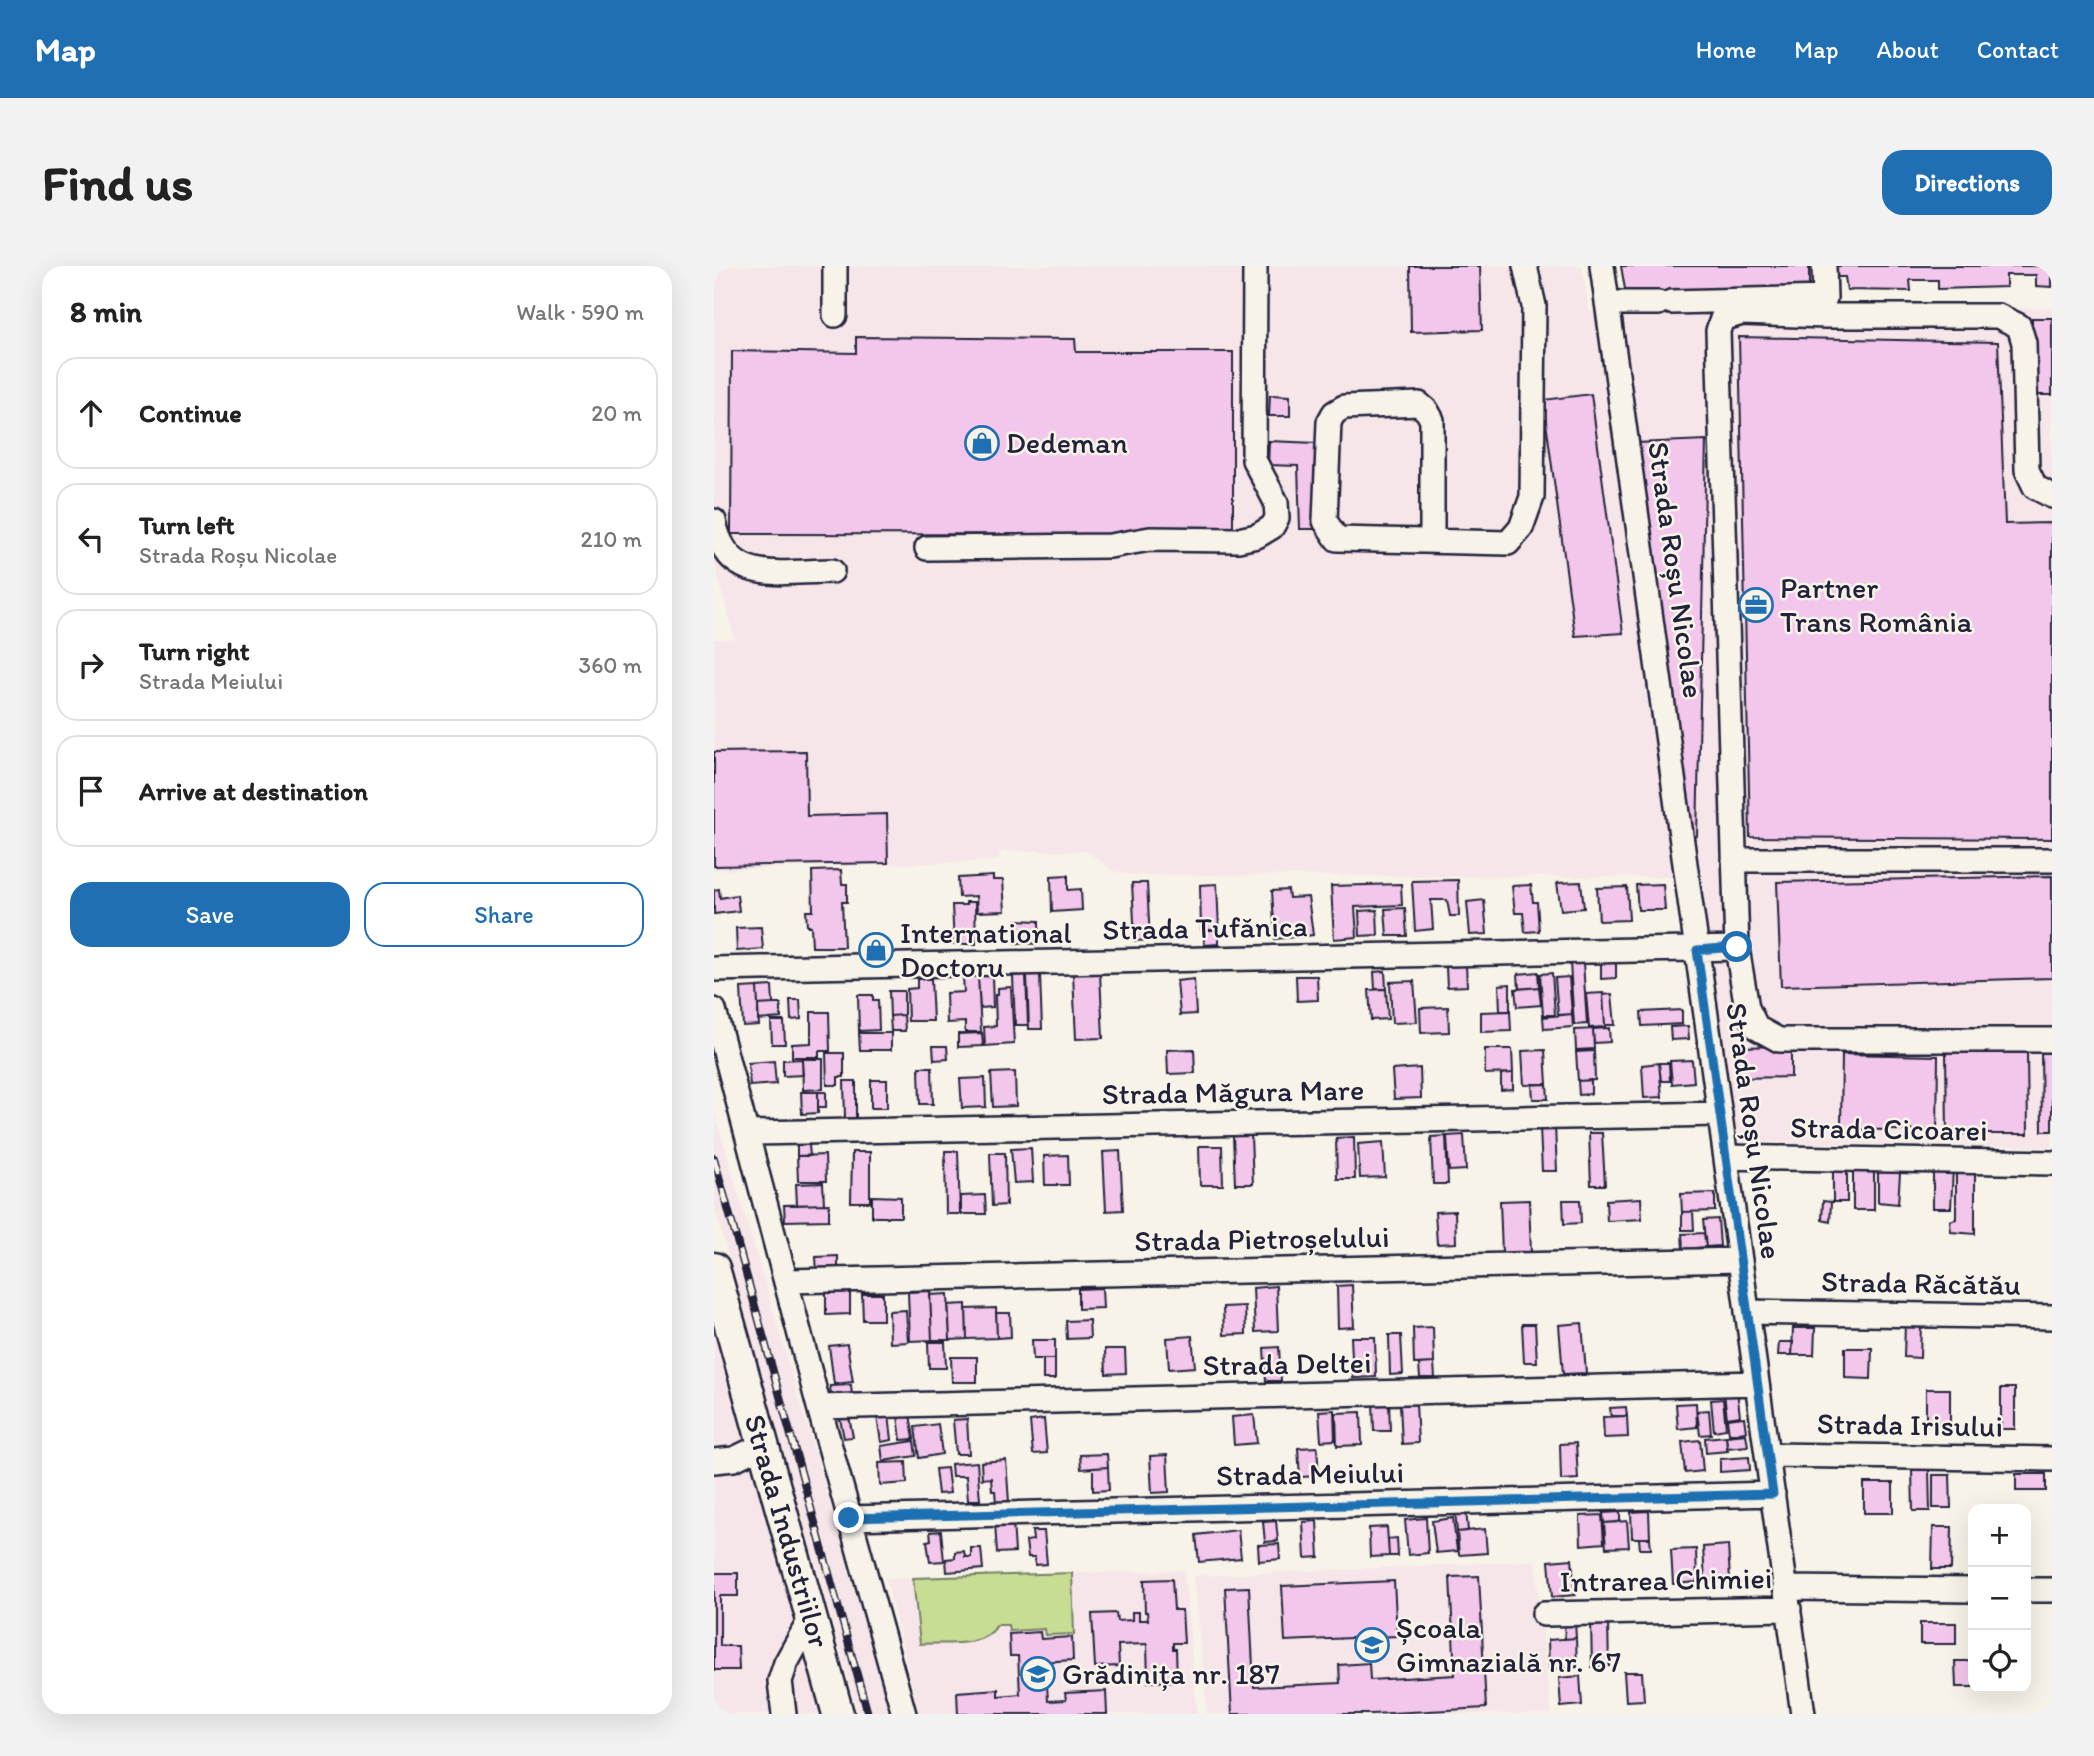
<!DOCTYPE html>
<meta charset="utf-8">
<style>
body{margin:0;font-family:Itim,sans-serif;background:#f2f2f2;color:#222}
.controls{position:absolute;right:21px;bottom:21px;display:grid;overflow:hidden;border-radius:14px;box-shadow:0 7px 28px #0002}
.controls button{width:63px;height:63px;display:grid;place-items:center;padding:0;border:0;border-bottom:2px solid #e0e0e0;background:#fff;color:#222;font:35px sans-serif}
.stop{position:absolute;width:21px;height:21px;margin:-16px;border:5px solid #1f6fb2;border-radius:50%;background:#fff}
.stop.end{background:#1f6fb2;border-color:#fff;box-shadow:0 2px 7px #0008}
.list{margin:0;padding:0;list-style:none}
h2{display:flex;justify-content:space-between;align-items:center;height:91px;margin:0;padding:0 28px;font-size:30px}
h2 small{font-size:23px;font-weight:400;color:#767676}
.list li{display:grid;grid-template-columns:46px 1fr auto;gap:21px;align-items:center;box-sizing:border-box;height:112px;margin:0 14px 14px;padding:0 14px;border:2px solid #e0e0e0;border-radius:21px}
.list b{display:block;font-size:26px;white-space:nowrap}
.list p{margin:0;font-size:23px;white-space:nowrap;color:#767676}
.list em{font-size:23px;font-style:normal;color:#767676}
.actions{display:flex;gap:14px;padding:21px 28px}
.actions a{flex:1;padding:16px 0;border:2px solid #1f6fb2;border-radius:21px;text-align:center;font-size:24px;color:#1f6fb2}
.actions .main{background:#1f6fb2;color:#fff}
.icon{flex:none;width:38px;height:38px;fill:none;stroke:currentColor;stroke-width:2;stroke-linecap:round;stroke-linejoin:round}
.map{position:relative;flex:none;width:1338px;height:1448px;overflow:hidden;border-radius:21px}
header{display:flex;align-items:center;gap:42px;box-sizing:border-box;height:98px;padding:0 35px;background:#1f6fb2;color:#fff}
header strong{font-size:33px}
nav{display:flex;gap:38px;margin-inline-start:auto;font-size:24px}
.intro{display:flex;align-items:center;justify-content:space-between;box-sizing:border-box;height:168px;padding:0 42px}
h1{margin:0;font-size:49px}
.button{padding:18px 32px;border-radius:21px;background:#1f6fb2;color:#fff;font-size:24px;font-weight:700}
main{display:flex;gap:42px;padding:0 42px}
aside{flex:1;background:#fff;border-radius:21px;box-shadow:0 7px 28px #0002}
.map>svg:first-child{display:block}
</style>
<header>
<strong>Map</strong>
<nav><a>Home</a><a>Map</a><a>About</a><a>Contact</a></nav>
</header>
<div class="intro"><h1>Find us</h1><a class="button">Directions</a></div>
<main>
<aside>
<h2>8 min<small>Walk · 590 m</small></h2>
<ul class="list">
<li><svg class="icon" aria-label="ahead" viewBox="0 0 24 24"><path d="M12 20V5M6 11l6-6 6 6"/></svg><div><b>Continue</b></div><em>20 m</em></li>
<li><svg class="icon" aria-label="left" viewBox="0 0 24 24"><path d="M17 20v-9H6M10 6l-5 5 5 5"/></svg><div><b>Turn left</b><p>Strada Roșu Nicolae</p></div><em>210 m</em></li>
<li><svg class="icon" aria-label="right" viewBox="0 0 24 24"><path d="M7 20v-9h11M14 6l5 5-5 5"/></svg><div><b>Turn right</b><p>Strada Meiului</p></div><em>360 m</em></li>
<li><svg class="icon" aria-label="arrive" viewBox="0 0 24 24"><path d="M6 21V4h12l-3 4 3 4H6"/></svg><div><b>Arrive at destination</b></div></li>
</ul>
<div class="actions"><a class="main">Save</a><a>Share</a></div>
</aside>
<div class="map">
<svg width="1338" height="1448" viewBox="0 0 1338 1448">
<rect width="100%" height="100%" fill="#f7f3e8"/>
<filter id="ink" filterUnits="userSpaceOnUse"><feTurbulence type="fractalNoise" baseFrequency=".0143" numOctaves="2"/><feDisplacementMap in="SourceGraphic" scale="14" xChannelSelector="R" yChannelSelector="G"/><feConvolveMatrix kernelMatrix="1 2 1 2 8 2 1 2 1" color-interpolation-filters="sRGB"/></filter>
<g filter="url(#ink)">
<path fill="#f6e6e9" d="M0,0h868l7,45 463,-3v839l-318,-5 -35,-268 -29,3 -535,-2 -20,-3 -28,-21h-86l-3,10 -284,9v-231h21l-21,-77z
M0,844l115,391 61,213h-32l-144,-508z
M0,1067l108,381h-108z
M821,1295l16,153h-344l-13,-138z
M470,1304l13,144h-278l-33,-135z"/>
<path fill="#c7dd93" stroke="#748067" stroke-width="2" d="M358,1307l2,61 -29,1 -1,-6 -35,2 -1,-6h-11c-13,24 -53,17 -77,19l-7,-66z"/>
<path fill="#f3c7ec" stroke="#22223b" stroke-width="2" d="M696,0h70l2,64 -71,2z
M907,0h188v23l-183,6z
M1123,0h215v21l-16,-1v-11h-30v12l-68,2v-9h-28l1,11 -64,-1 -2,-13h-8z
M1318,52h20v77h-20z
M142,71l219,2 1,13h157v183l-502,-1 1,-183 124,2z
M1025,71l259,5 7,182 47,-1v316l-302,-2z
M877,128l32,239 -48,3 -32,-236z
M556,129l20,1v20h-21z
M992,174l-9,396 -5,1 -55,-394z
M555,175l47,2v86h-16l-2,-63 -30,-1z
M92,485l1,65 80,-2 1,49 -174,3v-114z
M127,604l1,14h5v18h-5l2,45h-32l-1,-21h-4l-1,-15h7l-1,-40z
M354,609v15l13,-1 1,21 -30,2 -1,-36z
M279,610v4h10l2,31 -28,1 -1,-16 -17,1 -1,-19z
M1338,610v102l-271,8 -4,-104z
M744,614l1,36h-9l-3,-16h-16l2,29 -18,2 -3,-50z
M867,616l3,26 -23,2 -4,-27z
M418,617h15l3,57 -15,1z
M503,618l2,46h-18l-1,-45z
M687,618l1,21 -47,2 2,30 -23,2 -3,-53z
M949,618l2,26h-27l-2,-25z
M817,619l2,17h4l2,29 -14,1 -2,-19h-8l-3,-27z
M913,621l2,33 -30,1 -2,-33z
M5,623l1,9 17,-3 2,16 -25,3v-24z
M574,624l1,8 19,-1 5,38 -38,4 -3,-48z
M770,634l3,34 -17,1 -3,-33z
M252,636h9l1,42h-22l-2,-39h14z
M691,642l2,28h-20l-2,-27z
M663,644l1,25 -18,1 -1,-25z
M302,654l23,1v23l-24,-1z
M47,661l2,22 -26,2 -1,-23z
M490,664h15v14l-15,1z
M869,696l4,62 -13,1 -4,-62z
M887,696h15v16l-15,1z
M752,699l1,21 -20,1 -1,-20z
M671,705l1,18h-11l-1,-17z
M824,706l1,15 -20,2 -1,-15z
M386,707l3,65 -27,1 -3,-65z
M838,707l3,42h-12l-3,-41z
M312,709l2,50h-13l-2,-49z
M313,709h13l2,54h-13z
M264,710h14l1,31 -13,1z
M264,710l3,56h-16v-10l-18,1 -1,-30 18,-1 -1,-15z
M582,710h21l1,24 -21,1z
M855,711l3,37 -14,1 -3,-37z
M203,713h14l2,42h-25l-1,-32 10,-1z
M480,713l2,35 -16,1 -3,-34z
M700,715l3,41 -25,1 -2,-41z
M796,718v27h-10l-1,-26z
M58,720l1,18 -15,1 -1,-18z
M43,721l2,38 -16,1 -2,-38z
M297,721l3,57 -29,2 -1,-19 12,-1 -1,-31h3v-7z
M825,721l2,18 -24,2 -2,-18z
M672,723l2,30 -17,1 -2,-30z
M175,725h15v24l-14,1z
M889,727l2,34 -16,1 -3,-34z
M898,728l3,31h-10l-2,-30z
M144,729h15v5h5l1,30 -20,1z
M76,734h10l1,19 -10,1z
M59,738h8v14l-23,2v-15z
M734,741l1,25 -28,1 -1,-25z
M968,744v14l-40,2 -1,-14z
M796,745l1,20 -30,1v-20z
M97,746h18l1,39h-11v6h-27v-13l19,-1z
M858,748l1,13 -29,2 -1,-12z
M190,749l1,16h-14l-1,-15z
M57,755h13l1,23h-13z
M974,760l1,13 -18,1 -1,-13z
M895,762l1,14 -16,1 -1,-14z
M879,763l1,20 -18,1 -1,-20z
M145,767h32v17h-31z
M268,767l1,13 -25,1v-13z
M219,780h14l1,13 -14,1z
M1077,780v31l-53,1 -1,-31z
M480,783l1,24 -27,1 -1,-24z
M771,783h27l1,24 -28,1z
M831,784l2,34 -23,1 -2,-34z
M1327,784h11v81h-10z
M880,785l1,29 -17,1 -2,-29z
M1232,786h81l1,82h-81z
M112,787h18v24h-6v8h-11z
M1128,788l96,2 -1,75 -96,-2z
M88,793l1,16 -20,1v-16z
M88,793h21v30l-20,1z
M978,794l2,22 -22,2 -2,-23z
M60,795l2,23 -26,2 -2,-23z
M945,797h10l1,18h-9z
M945,797l3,34 -18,1 -2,-33z
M205,801h13l1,37h-13z
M706,802l1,30 -27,1 -2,-29z
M301,806l1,34 -23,1 -2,-34z
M799,807v16l-12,1v-16z
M271,812l1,29 -24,1 -2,-29z
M157,814h16v28h-16z
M877,814v14l-12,1 -1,-14z
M130,815h12v37h-11z
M818,818h15l1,15h-15z
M87,826h17v21l-16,1z
M104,826h8v15h-8z
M841,860l2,45h-15l-2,-44z
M875,867h13l3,52h-14z
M750,869l2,35 -17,1 -2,-35z
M519,870h18l2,48h-18z
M732,870l2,48h-15l-2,-47z
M640,871l1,42h-18l-1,-41z
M669,876l2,35 -25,1 -2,-34z
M83,879h12l1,11h-13z
M485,880h23l1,39h-23z
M317,882l2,34 -19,1 -3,-34z
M231,885h13l2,63h-14z
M406,885l3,59 -17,1 -3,-59z
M138,886h18v50h-19z
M276,887h15l1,52 -14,1z
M111,889l1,26h-28l-1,-25z
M354,889l1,30h-24l-1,-29z
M1219,901h20l-2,41h-18z
M1139,903l21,1v40h-21z
M1119,905h14v31h-14z
M1164,906l22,1 -2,31 -20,-2z
M1242,908h19v60l-24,-2 -1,-11 6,-2z
M109,917l1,21 -27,1 -1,-21z
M1001,927v18l-33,1 -1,-18z
M271,929l1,19h-25v-18z
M158,930l29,1v20h-29z
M927,932l1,21 -35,2 -1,-21z
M815,934l2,52 -29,1 -2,-52z
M849,934h17l1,23 -17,1z
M1109,935l8,1 -1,20 -8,-2z
M115,938v16l-44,1 -1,-16z
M741,945l1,32 -19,1 -2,-32z
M968,946h11l1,18h-12z
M1004,953l2,27 -14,1 -3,-27z
M990,967l2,14 -23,2 -1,-15z
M124,990v15l-21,1 -1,-15z
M638,1019l2,42 -16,1 -1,-42z
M562,1020l2,45 -23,1 -2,-44z
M388,1022l1,20 -25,1v-20z
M216,1025l2,49 -22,1 -2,-49z
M136,1026v22l-24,1v-22z
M148,1028h21v26h-20z
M234,1028l2,46h-18l-2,-45z
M252,1038l1,35 -17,1 -2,-35z
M531,1040l1,28 -22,1 -1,-28z
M282,1042l1,30 -30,1 -1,-30z
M192,1044l2,32 -18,1 -1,-32z
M282,1047h14l1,24 -14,1z
M375,1054l1,18 -23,1 -1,-18z
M868,1057l4,50 -23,1 -4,-49z
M808,1058h13l2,38h-13z
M1191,1058l16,1 -1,33 -16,-1z
M719,1061l1,36 -20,1 -1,-36z
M1079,1062h22l-1,27h-22z
M675,1069h12l2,39 -13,1z
M478,1070l3,31 -26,2 -2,-31z
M637,1071h24l1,40 -23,1z
M318,1074h23v19h-22z
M214,1076h17l1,26h-17z
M1065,1076h14l-1,13h-14z
M133,1078l6,38 -19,2 -5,-38z
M565,1081l2,34h-15l-2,-33z
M1131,1082h27l-1,31 -26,-1z
M391,1083h20l1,24 -20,1z
M237,1091h26v25h-25z
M329,1093h12v20h-12z
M720,1097l1,15h-15l-1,-14z
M137,1119l1,10 -21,1 -1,-10z
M1287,1122h14v41h-14z
M1212,1123h24v34l-24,-1z
M1023,1125l3,25 -13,2 -3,-25z
M1009,1133l3,30 -12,2 -3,-31z
M659,1134h16l1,31h-16z
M702,1137l2,40 -16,1 -2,-40z
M982,1137l1,24 -19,2 -2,-25z
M912,1141l1,9h-16l-1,-8z
M620,1144l1,30 -14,1 -2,-30z
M995,1144l2,24 -11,1 -3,-24z
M647,1146l1,33 -25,1 -1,-33z
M196,1148l4,25 -13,1 -3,-24z
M175,1149l3,25 -11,2 -4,-25z
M540,1149l3,28 -23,2 -2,-28z
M913,1150l1,21 -24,1 -1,-21z
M135,1151l4,20 -9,1 -4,-19z
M1030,1151l2,15 -17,2 -2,-15z
M253,1153l2,35h-13l-3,-34z
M330,1153l3,34 -14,1 -3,-33z
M224,1158l4,30 -23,4 -4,-31z
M1032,1168l2,12 -21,2 -1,-12z
M1012,1170l2,15 -22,2 -1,-15z
M986,1174l3,31 -18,2 -3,-31z
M200,1175l2,15 -33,5 -2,-15z
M862,1177l2,36 -17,1 -1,-36z
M603,1181l2,29 -19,1 -2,-29z
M393,1188l1,13 -27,2 -1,-14z
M453,1189l2,37 -17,1 -2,-37z
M1035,1191l1,13 -30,2v-13z
M292,1194l3,42 -13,1 -1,-12h-3l-1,-13 -9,1 -1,-17z
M192,1196l1,21 -27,2 -1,-22z
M263,1196l3,38h-12l-2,-24h-14l-1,-12z
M394,1201l1,23 -16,1v-23z
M233,1202l3,25 -12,1 -3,-25z
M1198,1204h17l1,41h-17z
M1302,1208h30v17h-30z
M1219,1209h17l1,33h-18z
M1150,1217h29v30h-29z
M752,1244l2,21 -11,1 -2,-21z
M935,1245l1,27h-18l-1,-26z
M906,1246v10l-16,1 -1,-10z
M888,1249l2,28 -23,2 -1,-29z
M712,1252l2,35 -20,2 -3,-35z
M739,1252l4,33 -21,2 -4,-32z
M562,1255l2,20 -13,1 -2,-20z
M603,1255l2,36 -14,1 -2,-36z
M913,1255l2,26 -23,1 -2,-25z
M299,1256l2,30 -18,1 -2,-30z
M673,1261l2,29 -19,1 -1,-29z
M1219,1261h19l-1,42h-19z
M771,1263l2,24 -28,2 -2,-23z
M524,1264l3,28 -42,4 -3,-27z
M227,1265l3,30 -14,1 -3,-21 4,-1 -1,-8z
M318,1265h12l3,33 -12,1v-8h-7l-2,-16 7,-1z
M683,1272l1,18h-9l-1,-17z
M925,1272h11l1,11h-11z
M565,1278l1,15 -21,2 -1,-16z
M1014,1279l2,35 -25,1 -2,-34z
M257,1282h10l2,21 -36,3 -1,-13 9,-1v-6l9,-1 1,6h6z
M982,1283l1,33 -24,2 -2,-34z
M858,1293l3,36 -23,2 -3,-36z
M0,1307h24v23h-18v50h18l1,24h-25z
M765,1310l7,132 -114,6h-140l-7,-126 24,-1 5,100 86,-4 -1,-18 30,-2 1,17 85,-5 -5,-98z
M458,1313l2,31h8l2,33h-11v6h3l1,32 -29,1 -1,-38 -29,1 1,21 -24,1 -3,-53 24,-1 1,8 15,-1v-8h7v8h9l-1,-8h-2l-1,-32z
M680,1315l3,55 -112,5 -3,-55z
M861,1356l1,16 -11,1 -1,-16z
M877,1356h17l1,44 -17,1z
M1206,1357h36v21h-36z
M326,1366l1,7 31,-2 1,23 -31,2 1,6h3l2,33 18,-1 -1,-7 41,-2 1,23h-149l-1,-22 41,-3v7l22,-2 -2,-38h-8l-1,-22z
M862,1372l1,29 -28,2 -1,-29z
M1241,1395h18v26h-17z
M910,1406h18l2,28 -18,1z
M866,1410l2,29 -21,2 -2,-29z"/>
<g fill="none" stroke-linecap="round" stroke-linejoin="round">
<g stroke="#22223b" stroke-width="28">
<path id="minor" d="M121,0v49
M888,0l201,1448
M957,36l154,-4 -1,-32
M893,37h51
M1338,230l-17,-9 -8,-17 -3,-127 -5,-17 -21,-10h-173l-83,-3 -20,6 -4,12 19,617 10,60 10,20 22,12h273
M0,255c13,66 66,50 118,50
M718,275v-121l-5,-9 -8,-7 -75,3 -10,6 -5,9 -4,99 12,18 171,4 13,-15 11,-31 2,-191 -9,-40
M213,282l183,-2 40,-7 88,1 19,-4 15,-9 5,-9 -1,-16 -22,-42 1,-194
M1020,594h318
M0,703l1023,-21
M0,744l105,397 85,307
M34,867l972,-19
M1012,891l326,6
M72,1015l954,-21
M1033,1046l305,5
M105,1141l938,-24
M1053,1189l285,4
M0,1195l20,-2 29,-14
M135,1252l924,-24
M1071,1322l188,2
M1312,1324h26
M830,1348l245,-5
M70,1448l-4,-33 6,-18 25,-45"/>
</g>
<g stroke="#22223b" stroke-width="35">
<path id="major" d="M0,1002l124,446"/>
</g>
<use href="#minor" stroke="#f7f3e8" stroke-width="23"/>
<use href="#major" stroke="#f7f3e8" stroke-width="30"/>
<g stroke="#22223b" stroke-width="8">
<path id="rail" d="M0,892l154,556"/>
</g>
<use href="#rail" stroke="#f7f3e8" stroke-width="5" stroke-dasharray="16" stroke-linecap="butt"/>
</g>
</g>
<g fill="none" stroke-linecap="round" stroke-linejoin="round" filter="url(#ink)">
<path stroke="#1f6fb2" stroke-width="9" d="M135,1252l924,-24 -76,-544 40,-3"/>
</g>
<defs>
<g id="shop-ring" transform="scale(1.75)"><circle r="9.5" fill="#f7f3e8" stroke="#1f6fb2" stroke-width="1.5"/><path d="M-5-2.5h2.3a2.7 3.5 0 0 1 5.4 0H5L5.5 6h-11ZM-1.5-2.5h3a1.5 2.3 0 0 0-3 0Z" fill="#1f6fb2"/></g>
<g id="office-ring" transform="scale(1.75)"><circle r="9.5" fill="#f7f3e8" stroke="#1f6fb2" stroke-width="1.5"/><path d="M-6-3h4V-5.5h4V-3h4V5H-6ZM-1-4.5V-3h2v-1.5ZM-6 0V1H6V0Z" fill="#1f6fb2"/></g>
<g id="school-ring" transform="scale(1.75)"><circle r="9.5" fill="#f7f3e8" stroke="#1f6fb2" stroke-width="1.5"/><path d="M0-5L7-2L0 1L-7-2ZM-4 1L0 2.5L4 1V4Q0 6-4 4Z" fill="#1f6fb2"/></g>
</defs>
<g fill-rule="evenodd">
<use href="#shop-ring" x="268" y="177"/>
<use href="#office-ring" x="1042" y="339"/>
<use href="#shop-ring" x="162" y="684"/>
<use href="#school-ring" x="658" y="1379"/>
<use href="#school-ring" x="324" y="1408"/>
</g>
<g text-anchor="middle" stroke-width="5" stroke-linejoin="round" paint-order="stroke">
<g font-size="30" fill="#22223b" stroke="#f7f3e8" text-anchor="start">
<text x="292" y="187">Dedeman</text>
<text x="1066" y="332">Partner<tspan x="1066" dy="34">Trans România</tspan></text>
<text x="186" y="677">International<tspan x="186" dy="34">Doctoru</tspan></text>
<text x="682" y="1372">Școala<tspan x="682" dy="34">Gimnazială nr. 67</tspan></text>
<text x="348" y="1418">Grădinița nr. 187</text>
</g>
<g font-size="30" fill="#22223b" stroke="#f7f3e8">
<text transform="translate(962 304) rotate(82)" y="10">Strada Roșu Nicolae</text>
<text transform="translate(491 662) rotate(-1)" y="10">Strada Tufănica</text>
<text transform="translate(519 826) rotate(-1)" y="10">Strada Măgura Mare</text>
<text transform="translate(1175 863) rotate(1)" y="10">Strada Cicoarei</text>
<text transform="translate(1040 865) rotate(82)" y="10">Strada Roșu Nicolae</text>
<text transform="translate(548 973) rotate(-1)" y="10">Strada Pietroșelului</text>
<text transform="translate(1207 1017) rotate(1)" y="10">Strada Răcătău</text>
<text transform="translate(573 1098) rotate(-1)" y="10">Strada Deltei</text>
<text transform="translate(1196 1159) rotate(1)" y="10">Strada Irisului</text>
<text transform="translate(596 1208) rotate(-1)" y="10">Strada Meiului</text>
<text transform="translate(73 1265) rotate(74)" y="10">Strada Industriilor</text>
<text transform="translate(952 1314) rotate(-1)" y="10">Intrarea Chimiei</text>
</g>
</g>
</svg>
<div class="controls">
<button>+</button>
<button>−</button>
<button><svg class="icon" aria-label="locate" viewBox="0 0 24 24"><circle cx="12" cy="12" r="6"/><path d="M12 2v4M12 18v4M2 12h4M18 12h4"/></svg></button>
</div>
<div class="stop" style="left:1023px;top:681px"></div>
<div class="stop end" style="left:135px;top:1252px"></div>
</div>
</main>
